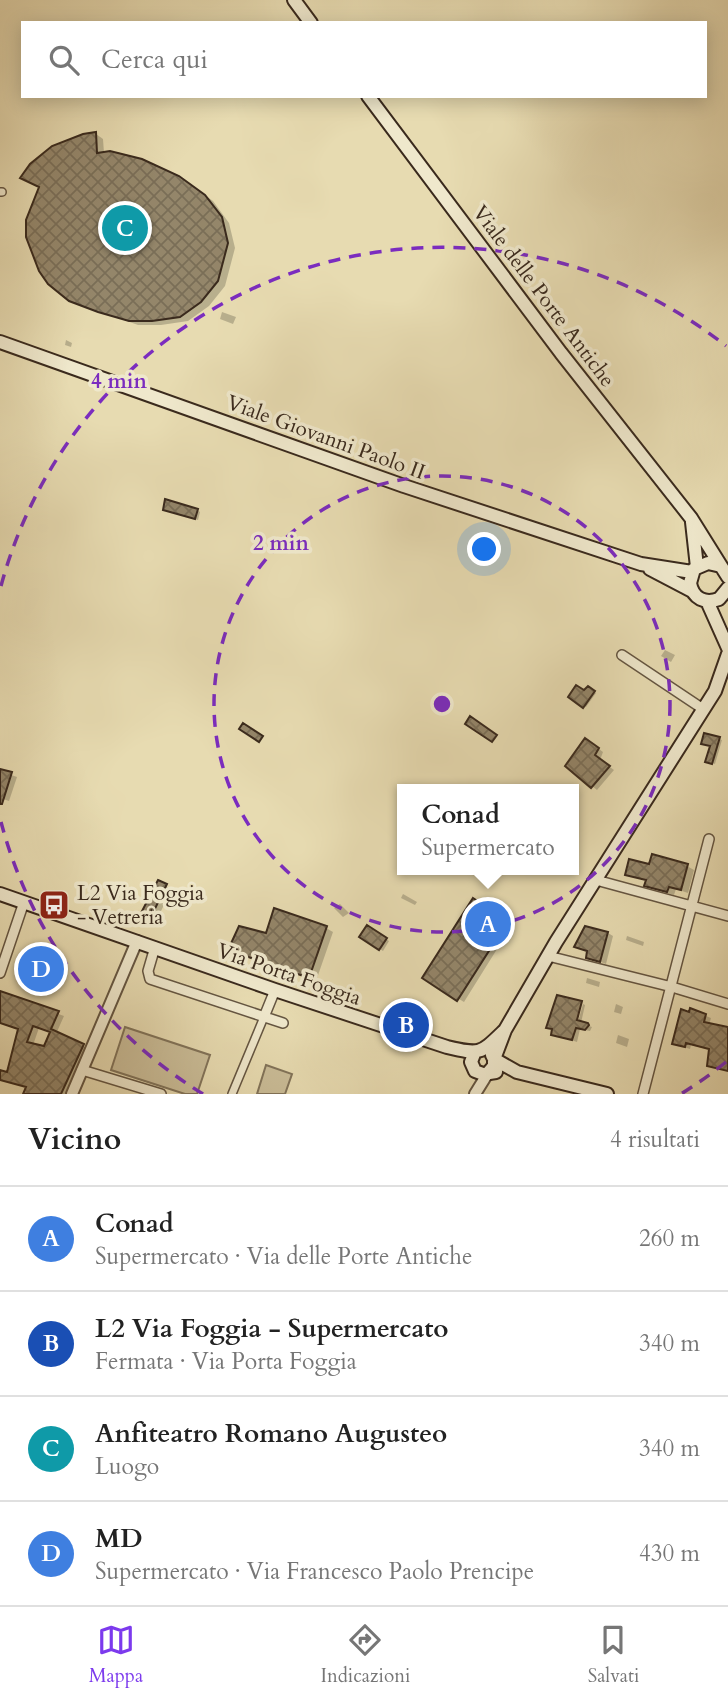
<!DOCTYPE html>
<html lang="it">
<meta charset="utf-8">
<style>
body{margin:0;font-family:Cardo,serif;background:#f6f6f6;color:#222}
.you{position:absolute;left:485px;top:550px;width:24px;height:24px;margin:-18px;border:5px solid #fff;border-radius:50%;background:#1a73e8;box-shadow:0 0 0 10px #1a73e833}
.badge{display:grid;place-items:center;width:46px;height:46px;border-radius:50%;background:#7c3aed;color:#fff;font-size:23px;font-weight:700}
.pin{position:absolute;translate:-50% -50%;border:4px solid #fff;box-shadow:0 2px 7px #0006}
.popup{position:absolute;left:397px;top:784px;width:182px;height:91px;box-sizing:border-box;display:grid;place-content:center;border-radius:0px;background:#fff;filter:drop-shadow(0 2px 5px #0005);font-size:23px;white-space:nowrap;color:#767676}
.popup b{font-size:26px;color:#222}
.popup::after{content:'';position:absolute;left:50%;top:100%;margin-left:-14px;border:14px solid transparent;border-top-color:#fff}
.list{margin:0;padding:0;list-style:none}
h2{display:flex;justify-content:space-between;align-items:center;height:91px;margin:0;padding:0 28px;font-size:30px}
h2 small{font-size:23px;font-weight:400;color:#767676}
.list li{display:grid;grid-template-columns:46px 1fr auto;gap:21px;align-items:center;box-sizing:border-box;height:105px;padding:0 28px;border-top:2px solid #e0e0e0}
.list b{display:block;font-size:26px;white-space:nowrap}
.list p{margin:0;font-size:23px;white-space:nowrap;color:#767676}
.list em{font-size:23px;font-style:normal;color:#767676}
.icon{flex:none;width:38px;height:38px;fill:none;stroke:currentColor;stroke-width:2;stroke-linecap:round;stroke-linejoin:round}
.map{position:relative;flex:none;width:728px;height:1094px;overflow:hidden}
.search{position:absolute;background:#fff;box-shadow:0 4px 18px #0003;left:21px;right:21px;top:21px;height:77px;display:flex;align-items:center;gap:18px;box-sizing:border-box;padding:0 24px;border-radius:0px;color:#767676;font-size:26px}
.sheet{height:511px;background:#fff}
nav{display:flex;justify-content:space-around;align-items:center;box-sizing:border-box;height:98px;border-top:2px solid #e0e0e0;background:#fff;font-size:19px;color:#767676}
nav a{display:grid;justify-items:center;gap:4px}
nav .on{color:#7c3aed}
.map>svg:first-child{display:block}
</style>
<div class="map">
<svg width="728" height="1094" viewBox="0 0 728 1094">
<defs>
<pattern id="building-cross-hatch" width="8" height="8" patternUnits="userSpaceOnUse" patternTransform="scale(1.75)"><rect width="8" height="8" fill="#94866a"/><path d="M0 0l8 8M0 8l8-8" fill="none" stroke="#7a6e57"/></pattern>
</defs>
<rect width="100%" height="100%" fill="#e7dbb1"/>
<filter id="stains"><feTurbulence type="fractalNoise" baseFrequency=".00286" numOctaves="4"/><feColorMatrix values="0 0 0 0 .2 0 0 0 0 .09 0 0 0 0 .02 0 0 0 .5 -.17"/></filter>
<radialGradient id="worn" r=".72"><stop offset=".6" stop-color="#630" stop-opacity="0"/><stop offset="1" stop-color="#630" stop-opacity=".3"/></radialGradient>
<path fill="#cabd98" stroke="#82745a" stroke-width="2" d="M125,1027l85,28 -13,39h-12l-74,-24z
M266,1065l26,9 -7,20h-28z"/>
<path fill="#0003" fill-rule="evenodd" d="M96,134l7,5 1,14 83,29 26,19 16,22 6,25 -10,38 -16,20 -21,15 -27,4h-23l-59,-21z
M222,312l14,5 -3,7 -13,-5z
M66,340l6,3 -1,4 -6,-2z
M197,510l3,2 -2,8 -30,-9z
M665,650l10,5 -4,7 -10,-6z
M588,688l8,5 -10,14 -16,-11 15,-3z
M705,735l17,5 -7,24 -5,-2 2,-16z
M591,743l12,9 -3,8 14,10 -17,20 -29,-24z
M0,771l17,6 -8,24 -9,-3z
M687,866l7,4 -6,23 -12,-4 -2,6 -21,-6 -7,-4 1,-4 -20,-7 24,-7z
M158,883l14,6 -17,34 -8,-4z
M403,894l14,8 -2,3 -14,-7z
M340,904l9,9 -6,4 -9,-9z
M491,904l9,5 -4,6 16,10 -48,77 -40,-24 59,-72z
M367,927l22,14 -6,10 -22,-14z
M326,928l7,4 -17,49 -79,-28 30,-18z
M608,933l5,3 -7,28 -18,-7 1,-6 -13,-4z
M627,936l17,6 -1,4 -17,-6z
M587,978l13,4 -1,5 -13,-4z
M0,993l64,23 -8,18 33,15 -20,45h-44l2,-7 -27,-7v-8l8,2 12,-44 -20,-7zM39,1028l13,4 -7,16 -12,-3z
M583,1004l2,1 -4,18 11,4 -2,4 -10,-2 -3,13 -24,-8 23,-5z
M616,1004l7,3 -2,7 -7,-2z
M691,1010l20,8 -2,7 19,4v42l-20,-6 2,-15 -19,-5 -1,4 -16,-5z
M618,1035l11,4 -2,8 -11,-4z"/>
<path fill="url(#building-cross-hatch)" stroke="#3a2a1d" stroke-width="2" fill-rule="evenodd" d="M96,132l1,21 13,-2 32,8 37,17 26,19 17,22 6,26 -10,38 -17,21 -21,15 -28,4h-23l-31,-9 -29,-11 -21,-17 -9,-13 -13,-34v-17l13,-33 -19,-9 10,-14 22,-18 31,-12z
M165,499l33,10 -3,10 -32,-9z
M576,685l8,5 4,-4 7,5 -12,17 -15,-11z
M470,716l27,19 -5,7 -27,-18z
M243,723l20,13 -4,6 -20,-13z
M704,733l16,4 -8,27 -7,-2 5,-16 -9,-2z
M585,738l14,10 -4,7 15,11 -19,22 -26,-22z
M0,769l12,3 -10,32h-2z
M652,854l36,10 -7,26 -12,-3 -2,5 -23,-6 2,-6 -21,-5 4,-16 20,5z
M158,880l9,4 -18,37 -10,-4z
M473,898l9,6 4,-5 9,6 -3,5 16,11 -51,80 -35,-23z
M274,908l53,18 -18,52 -81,-28 11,-24 27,7z
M367,925l20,13 -8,12 -20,-13z
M585,926l23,6 -8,30 -14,-4 1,-7 -13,-4z
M0,991l59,20 -8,18 33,15 -23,50h-38l3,-7 -26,-7v-10l7,2 11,-43 -18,-6zM33,1026l17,6 -6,14 -17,-4z
M557,995l25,6 -5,19 11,3 1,2 -4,5 -9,-2 -4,12 -21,-5 1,-6 -6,-1z
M690,1008l16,6 -2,8 24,5v44l-21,-5 2,-17 -23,-6 -1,4 -13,-3 9,-35 8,3z"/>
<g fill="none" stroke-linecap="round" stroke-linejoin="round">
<g stroke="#655642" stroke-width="10">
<path id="pedestrian" d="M0,192h2
M232,1094l32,-77"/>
</g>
<g stroke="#655642" stroke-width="12">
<path id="minor" d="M622,655l81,54
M596,880l132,36
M155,947l-7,24 2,8 133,44
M548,956l124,31 56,17
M0,973l24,-71
M264,1017l11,-27
M82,1070l79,24
M643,1094l66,-255"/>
</g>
<g stroke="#655642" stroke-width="14">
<path id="tertiary" d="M72,1094l65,-153
M475,1094l13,-21"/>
</g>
<g stroke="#3a2a1d" stroke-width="16">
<path id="secondary" d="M294,0l17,23
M368,96l193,257 130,165 30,48
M0,342l404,144 237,78 51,8
M692,522l5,45
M650,569l42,22
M728,577l-7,-11 -13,-3 -14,6 -4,14c3,16 15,21 29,16l9,-11
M707,601l21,47
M0,894l275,96 172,57c34,8 33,7 58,-17
M474,1054l-3,8 4,9 8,3 13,-2
M492,1055l2,4 23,13 90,22
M488,1073l6,-7v-7l11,-29 51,-88 159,-251 13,-37"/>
</g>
<use href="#pedestrian" stroke="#efe8cc" stroke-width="7"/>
<use href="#minor" stroke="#efe8cc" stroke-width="9"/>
<use href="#tertiary" stroke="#efe8cc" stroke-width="10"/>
<use href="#secondary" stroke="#efe8cc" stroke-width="12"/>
</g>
<g fill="none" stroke="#7b2cbf" stroke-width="3.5" stroke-dasharray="12 9">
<circle cx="442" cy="704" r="228"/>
<path d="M726 1062A457 457 0 0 1 681 1094M203 1094A457 457 0 0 1 1 822M1 586A457 457 0 0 1 726 346"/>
</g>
<defs>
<g id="bus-square" transform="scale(1.575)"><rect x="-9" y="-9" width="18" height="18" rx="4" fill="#8f2418" stroke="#efe8cc"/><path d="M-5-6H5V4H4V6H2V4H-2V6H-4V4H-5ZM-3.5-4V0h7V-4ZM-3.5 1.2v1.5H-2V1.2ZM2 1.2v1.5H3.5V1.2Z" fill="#fff"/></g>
</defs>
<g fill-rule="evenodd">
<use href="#bus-square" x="54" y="905"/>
</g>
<g text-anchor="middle" stroke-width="7" stroke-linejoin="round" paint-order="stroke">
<g font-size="21" fill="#3a2a1d" stroke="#efe8cc">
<text transform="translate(544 296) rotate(53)" y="7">Viale delle Porte Antiche</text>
<text transform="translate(326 437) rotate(20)" y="7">Viale Giovanni Paolo II</text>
<text transform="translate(289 974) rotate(19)" y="7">Via Porta Foggia</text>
</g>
<g font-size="21" fill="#3a2a1d" stroke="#efe8cc" text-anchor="start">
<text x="77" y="900">L2 Via Foggia<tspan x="77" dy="24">- Vetreria</tspan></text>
</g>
</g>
<circle cx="442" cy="704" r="10" fill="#7b2cbf" stroke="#efe8cc" stroke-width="3.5"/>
<g font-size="21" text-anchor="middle" font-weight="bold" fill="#7b2cbf" stroke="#efe8cc" stroke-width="7" stroke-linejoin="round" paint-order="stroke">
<text x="119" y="388">4 min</text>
<text x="281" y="550">2 min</text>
</g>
<rect width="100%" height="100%" filter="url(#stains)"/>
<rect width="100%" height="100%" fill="url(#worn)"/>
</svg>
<div class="you"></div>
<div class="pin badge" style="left:488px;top:924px;background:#3f7fe0">A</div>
<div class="popup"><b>Conad</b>Supermercato</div>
<div class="pin badge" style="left:406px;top:1025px;background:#1a4fb4">B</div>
<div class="pin badge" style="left:125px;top:228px;background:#0f9aa8">C</div>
<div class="pin badge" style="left:41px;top:969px;background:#3f7fe0">D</div>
<div class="search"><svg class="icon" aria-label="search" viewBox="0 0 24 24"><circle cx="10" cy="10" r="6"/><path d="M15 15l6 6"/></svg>Cerca qui</div>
</div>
<section class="sheet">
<h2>Vicino<small>4 risultati</small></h2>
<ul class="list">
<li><span class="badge" style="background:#3f7fe0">A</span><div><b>Conad</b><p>Supermercato · Via delle Porte Antiche</p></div><em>260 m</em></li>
<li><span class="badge" style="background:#1a4fb4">B</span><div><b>L2 Via Foggia - Supermercato</b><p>Fermata · Via Porta Foggia</p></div><em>340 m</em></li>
<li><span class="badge" style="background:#0f9aa8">C</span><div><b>Anfiteatro Romano Augusteo</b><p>Luogo</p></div><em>340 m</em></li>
<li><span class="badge" style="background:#3f7fe0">D</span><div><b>MD</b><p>Supermercato · Via Francesco Paolo Prencipe</p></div><em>430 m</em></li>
</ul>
</section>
<nav>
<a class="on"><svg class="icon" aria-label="map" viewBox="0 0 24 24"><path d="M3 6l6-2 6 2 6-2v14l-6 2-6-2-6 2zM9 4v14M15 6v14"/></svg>Mappa</a>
<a><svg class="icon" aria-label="directions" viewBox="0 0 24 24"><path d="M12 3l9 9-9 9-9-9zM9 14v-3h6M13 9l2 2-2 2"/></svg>Indicazioni</a>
<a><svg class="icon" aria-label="saved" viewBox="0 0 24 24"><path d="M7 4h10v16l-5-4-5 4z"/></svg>Salvati</a>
</nav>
